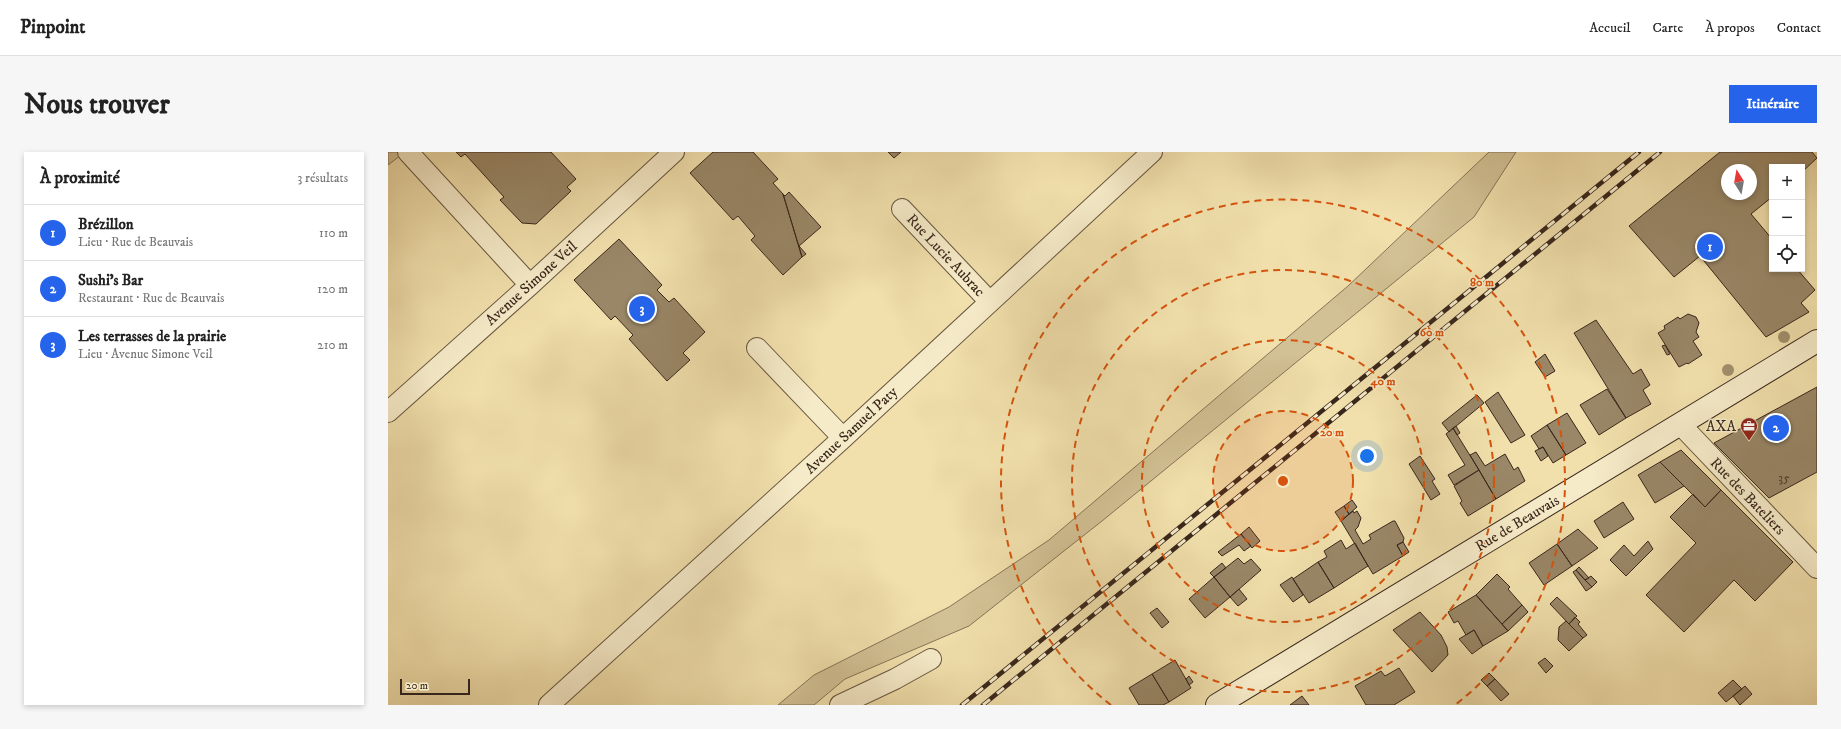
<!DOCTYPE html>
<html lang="fr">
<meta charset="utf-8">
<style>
body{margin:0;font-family:"IM FELL DW Pica",serif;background:#f6f6f6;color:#222}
.controls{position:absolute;right:12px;top:12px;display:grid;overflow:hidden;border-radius:0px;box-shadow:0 2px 6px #0003}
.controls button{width:36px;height:36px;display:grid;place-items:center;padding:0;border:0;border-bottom:1px solid #e0e0e0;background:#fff;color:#222;font:20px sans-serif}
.compass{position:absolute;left:1333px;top:12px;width:36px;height:36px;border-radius:50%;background:#fff;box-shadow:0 2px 6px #0003;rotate:349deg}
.scale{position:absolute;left:12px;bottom:10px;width:70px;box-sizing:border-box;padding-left:4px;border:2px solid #39271c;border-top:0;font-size:11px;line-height:14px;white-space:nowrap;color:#39271c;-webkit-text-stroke:3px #f6ebc9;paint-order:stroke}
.you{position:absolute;left:979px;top:304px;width:14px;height:14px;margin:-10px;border:3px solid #fff;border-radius:50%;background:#1a73e8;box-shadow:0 0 0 6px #1a73e833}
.badge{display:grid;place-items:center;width:26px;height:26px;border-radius:50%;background:#2563eb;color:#fff;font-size:13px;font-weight:700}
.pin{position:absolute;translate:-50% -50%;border:2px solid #fff;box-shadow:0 1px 4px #0006}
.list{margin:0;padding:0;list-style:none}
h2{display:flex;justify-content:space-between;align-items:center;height:52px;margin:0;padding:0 16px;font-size:17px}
h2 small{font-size:13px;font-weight:400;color:#767676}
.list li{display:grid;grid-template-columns:26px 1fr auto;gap:12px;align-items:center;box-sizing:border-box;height:56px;padding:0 16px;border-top:1px solid #e0e0e0}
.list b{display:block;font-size:15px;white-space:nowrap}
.list p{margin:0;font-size:13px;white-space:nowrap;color:#767676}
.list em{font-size:13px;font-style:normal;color:#767676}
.icon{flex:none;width:22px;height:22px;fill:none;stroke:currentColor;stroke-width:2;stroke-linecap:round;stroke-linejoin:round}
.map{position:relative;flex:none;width:1429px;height:553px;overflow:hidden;border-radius:0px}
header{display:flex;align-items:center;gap:24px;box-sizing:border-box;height:56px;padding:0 20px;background:#fff;border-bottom:1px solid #e0e0e0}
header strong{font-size:19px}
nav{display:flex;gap:22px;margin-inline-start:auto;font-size:14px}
.intro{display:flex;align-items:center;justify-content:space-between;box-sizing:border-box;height:96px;padding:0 24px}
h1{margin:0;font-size:28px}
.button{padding:10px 18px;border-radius:0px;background:#2563eb;color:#fff;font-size:14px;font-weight:700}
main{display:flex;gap:24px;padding:0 24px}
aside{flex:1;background:#fff;border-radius:0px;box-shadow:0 2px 6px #0003}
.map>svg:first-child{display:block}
</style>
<header>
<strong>Pinpoint</strong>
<nav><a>Accueil</a><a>Carte</a><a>À propos</a><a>Contact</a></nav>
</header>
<div class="intro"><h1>Nous trouver</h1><a class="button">Itinéraire</a></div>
<main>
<aside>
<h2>À proximité<small>3 résultats</small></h2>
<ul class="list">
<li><span class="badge">1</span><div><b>Brézillon</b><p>Lieu · Rue de Beauvais</p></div><em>110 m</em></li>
<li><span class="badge">2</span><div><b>Sushi's Bar</b><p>Restaurant · Rue de Beauvais</p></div><em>120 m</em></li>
<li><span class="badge">3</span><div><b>Les terrasses de la prairie</b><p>Lieu · Avenue Simone Veil</p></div><em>210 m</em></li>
</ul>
</aside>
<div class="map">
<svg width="1429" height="553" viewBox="0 0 1429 553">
<rect width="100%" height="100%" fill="#f1e0ac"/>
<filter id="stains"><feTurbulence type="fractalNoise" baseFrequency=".005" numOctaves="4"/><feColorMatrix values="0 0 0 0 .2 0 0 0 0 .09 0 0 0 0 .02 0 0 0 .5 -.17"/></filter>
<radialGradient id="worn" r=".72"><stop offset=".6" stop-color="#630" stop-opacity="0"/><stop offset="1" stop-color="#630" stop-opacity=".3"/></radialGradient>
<path fill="#d2c194" stroke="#867458" d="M0,0h17l-17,13z
M1101,0h27l-42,65 -372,304 -133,105 -124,53 -31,26h-36l36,-30 135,-68 100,-67 299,-254z"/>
<path fill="#998767" stroke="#39271c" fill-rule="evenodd" d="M68,0h95l25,27 -9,8 4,4 -35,33 -14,-1 -22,-23 4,-3 -39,-43 -4,3z
M325,0h40l25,27 -5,4 10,11 19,63 -19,18 -32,-35 4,-4 -17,-20 -5,4 -43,-47z
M500,0h13l-7,6z
M1332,0h92l5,6 -15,14v-5h-30v30l-21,17 21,25v30h25l18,21 -14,13 8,9 -43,25 -66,-81 -26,21 -45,-51zM1339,18h24v24h-24z
M401,40l32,35 -22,19 7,8 -4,3 -19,-63 2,2z
M231,87l43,46 -5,5 12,12 5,-4 31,34 -22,21 7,7 -23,21 -38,-42 4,-4 -18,-19 -4,4 -37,-40z
M1300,162l8,3 3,6 -3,9 3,5 -6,4 9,14 -14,9 -1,-1 -8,4 -21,-34 7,-4 -1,-3 14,-9 2,2z
M1208,168l37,54 8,-5 9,16 -7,5 8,14 -25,14 -52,-85z
M1277,193l5,9 -3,1 -5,-9z
M1157,202l10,17 -10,6 -10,-15z
M1429,235v85l-48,26 -55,-55z
M1219,237l19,29 -27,17 -19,-30z
M1110,240l27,43 -14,8 -26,-41z
M1089,243l7,8 -35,29 -7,-9z
M1179,261l19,30 -20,12 -19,-30z
M1159,273l19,30 -13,8 -10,-16 -4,2 -8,-13z
M1068,274l4,7 -3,2 -4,-7z
M1065,276l26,42 -25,15 -6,-10 17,-10 -19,-31z
M1155,295l5,9 -7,5 -6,-10z
M1293,298l40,40 -16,17 -45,-45z
M1088,300l9,14 20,-12 9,16 4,-3 7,14 -29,18 -26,-44z
M1032,304l15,23 -3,2 8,13 -9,6 -22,-36z
M1272,310l24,24 -29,17 -17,-28z
M1091,318l17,29 -28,17 -8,-13 2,-2 -8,-15z
M1333,338l72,72 -38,39 -21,-21 -50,52 -38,-37 50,-52 -26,-26 23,-23 12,13z
M964,348l5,7 -8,7 -5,-8z
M1235,350l11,17 -30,19 -10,-17z
M956,354l5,8 -8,7 -6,-9z
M965,359l1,2 3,-2 4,7 -3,9 -3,3 8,14 8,-5 -2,-4 24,-14h2l9,17 -1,4 -6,3 6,11 -30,18 -32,-53z
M861,375l11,14 -8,7 -11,-14z
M1190,377l20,19 -26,18 -15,-22z
M853,382l10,12 -7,5 -5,-6 -17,11 -4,-4z
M953,388l5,9 9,-6 13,23 -34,22 -16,-26 9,-5 -3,-6z
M1260,389l5,8 -27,27 -16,-16 14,-15 10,11z
M1015,390l6,10 -6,4 -6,-11z
M1169,392l15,22 -28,19 -15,-22z
M850,406l6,6 7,-5 10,11 -31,27 -16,-20z
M930,410l16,26 -25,15 -16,-24z
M834,411l4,5 -12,9 -4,-4z
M1191,415l10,11 -4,2 -9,-10z
M1188,418l9,10 7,7 -6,4 -13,-19z
M1109,422l13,13 -2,2 14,16 -20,19 -26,-29z
M1203,424l6,6 -5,5 -7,-7z
M826,425l16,20 -25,21 -16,-19z
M904,425l11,18 -10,7 -13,-17z
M851,437l8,10 -9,7 -8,-9z
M1088,443l32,36 -25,15 -9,-16 -8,5 -8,-14 -4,2 -6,-11z
M1169,445l20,19 -8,8 -19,-20z
M1134,453l6,7 -20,19 -6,-7z
M769,456l12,14 -7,6 -12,-15z
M1032,460l21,23 6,12 1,8 -16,17 -39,-42z
M1187,465l5,5 -2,2 9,11 -4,3 -14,-14z
M1178,469l17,17 -14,13 -11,-11 1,-13z
M1086,478l9,16 -11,8 -13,-15z
M1157,506l8,8 -7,7 -8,-10z
M787,508l16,28 -22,14 -17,-28z
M1011,516l16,24 -21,13h-28l-11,-19 26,-15 4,5z
M1101,521l6,6 -8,7 -6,-6z
M764,522l17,28 -6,3h-24l-10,-17z
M801,524l4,6 -4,3 -3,-6z
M1107,527l14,15 -8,7 -14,-15z
M1345,528l9,9 -16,13 -8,-9z
M1357,534l7,8 -12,11 -7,-9z
M914,544l7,9h-19z"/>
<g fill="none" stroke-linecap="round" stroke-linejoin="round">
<g stroke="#675540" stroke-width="22">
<path id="minor" d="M20,0l122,133
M514,57l88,93
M369,196l86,90
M0,260l142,-127 144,-133
M1292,272l137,144
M161,553l294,-267 309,-286
M452,553l55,-26 36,-20"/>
</g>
<g stroke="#39271c" stroke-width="24">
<path id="secondary" d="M829,553l600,-364"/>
</g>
<use href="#minor" stroke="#f6ebc9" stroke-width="20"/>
<use href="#secondary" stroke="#f6ebc9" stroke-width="22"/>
<g stroke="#39271c" stroke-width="4.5">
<path id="rail" d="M574,553l677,-553
M595,553l677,-553"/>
</g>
<use href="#rail" stroke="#f6ebc9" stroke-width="3" stroke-dasharray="9" stroke-linecap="butt"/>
</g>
<g fill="#a1906d">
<circle cx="1396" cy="185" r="6"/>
<circle cx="1340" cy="218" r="6"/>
</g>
<circle cx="895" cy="329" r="70" fill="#d6540e" fill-opacity=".12"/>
<g fill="none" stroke="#d6540e" stroke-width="2" stroke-dasharray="7 5">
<circle cx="895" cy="329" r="70"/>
<circle cx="895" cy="329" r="141"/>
<circle cx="895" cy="329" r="211"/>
<path d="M723 553A282 282 0 1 1 1067 553"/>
</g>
<defs>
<g id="office-pin" transform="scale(0.9)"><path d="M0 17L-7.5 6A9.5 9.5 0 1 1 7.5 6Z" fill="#8f2418" stroke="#f6ebc9"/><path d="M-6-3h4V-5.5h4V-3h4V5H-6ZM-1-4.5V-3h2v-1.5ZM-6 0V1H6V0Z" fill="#fff"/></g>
</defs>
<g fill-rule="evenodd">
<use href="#office-pin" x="1361" y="274"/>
</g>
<g text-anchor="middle" stroke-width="3" stroke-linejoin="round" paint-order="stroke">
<g font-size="13" fill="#513f2f">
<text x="1396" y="330">35</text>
</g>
<g font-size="15" fill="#39271c" stroke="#f6ebc9">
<text transform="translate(558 103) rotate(47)" y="5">Rue Lucie Aubrac</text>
<text transform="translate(143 131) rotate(-42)" y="5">Avenue Simone Veil</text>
<text transform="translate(463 278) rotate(-43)" y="5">Avenue Samuel Paty</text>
<text transform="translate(1360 344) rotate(46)" y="5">Rue des Bateliers</text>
<text transform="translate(1129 371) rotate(-31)" y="5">Rue de Beauvais</text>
</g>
<g font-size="15" fill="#39271c" stroke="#f6ebc9" text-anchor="end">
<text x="1348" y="279">AXA</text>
</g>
</g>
<circle cx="895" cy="329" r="6" fill="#d6540e" stroke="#f6ebc9" stroke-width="2"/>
<g font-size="12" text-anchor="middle" font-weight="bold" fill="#d6540e" stroke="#f6ebc9" stroke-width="3" stroke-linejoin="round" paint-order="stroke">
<text x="1094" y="134">80 m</text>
<text x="1044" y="184">60 m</text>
<text x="995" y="233">40 m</text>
<text x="944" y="284">20 m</text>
</g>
<rect width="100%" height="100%" filter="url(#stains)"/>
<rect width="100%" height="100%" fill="url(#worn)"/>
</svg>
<div class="controls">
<button>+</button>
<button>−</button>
<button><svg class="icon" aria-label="locate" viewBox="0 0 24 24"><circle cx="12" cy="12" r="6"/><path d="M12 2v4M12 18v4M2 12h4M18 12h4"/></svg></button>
</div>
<svg class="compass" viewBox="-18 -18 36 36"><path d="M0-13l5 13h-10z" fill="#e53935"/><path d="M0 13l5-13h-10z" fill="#767676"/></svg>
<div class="scale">20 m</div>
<div class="you"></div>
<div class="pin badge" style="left:1322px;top:95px">1</div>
<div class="pin badge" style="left:1388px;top:276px">2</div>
<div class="pin badge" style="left:254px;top:157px">3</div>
</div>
</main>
